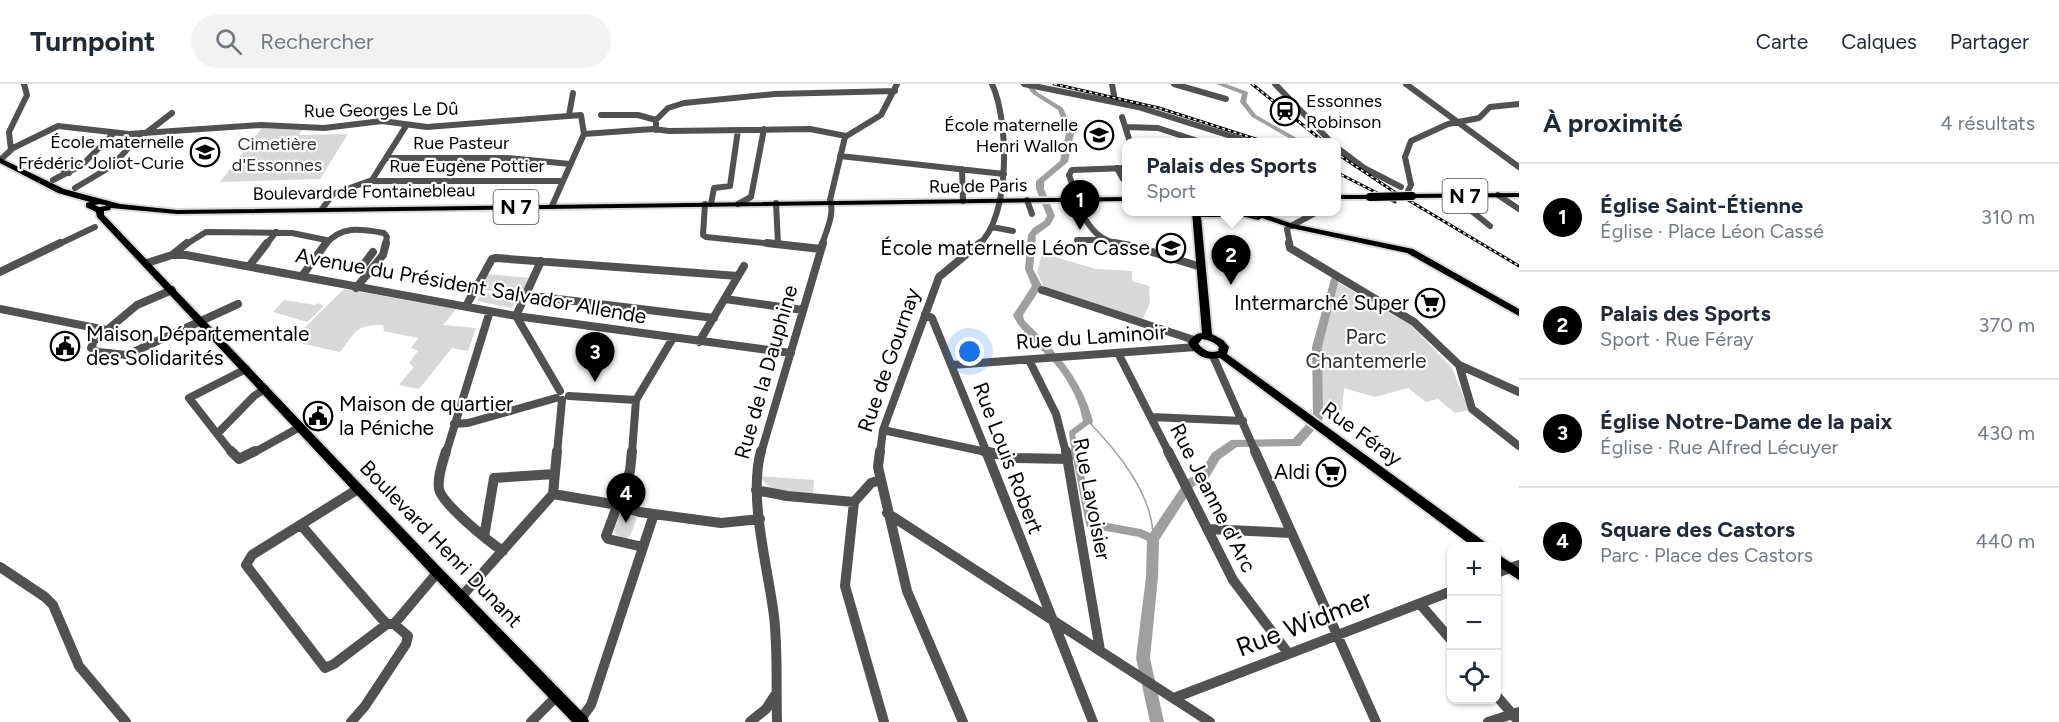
<!DOCTYPE html>
<html lang="fr">
<meta charset="utf-8">
<style>
body{margin:0;font-family:Figtree,sans-serif;background:#f2f2f3;color:#1f2937}
.controls{position:absolute;right:18px;bottom:18px;display:grid;overflow:hidden;border-radius:12px;box-shadow:0 2px 4px #0004}
.controls button{width:54px;height:54px;display:grid;place-items:center;padding:0;border:0;border-bottom:2px solid #e0e1e3;background:#fff;color:#1f2937;font:30px sans-serif}
.you{position:absolute;left:970px;top:268px;width:21px;height:21px;margin:-15px;border:4px solid #fff;border-radius:50%;background:#1a73e8;box-shadow:0 0 0 9px #1a73e833}
.badge{display:grid;place-items:center;width:39px;height:39px;border-radius:50%;background:#000;color:#fff;font-size:20px;font-weight:700}
.pin{position:absolute;translate:-50% -50px;filter:drop-shadow(0 2px 3px #0008)}
.pin::after{content:'';position:absolute;top:32px;width:21px;height:18px;background:inherit;clip-path:polygon(0 0,100% 0,50% 100%)}
.popup{position:absolute;left:1122px;top:54px;width:219px;height:78px;box-sizing:border-box;display:grid;place-content:center;border-radius:12px;background:#fff;filter:drop-shadow(0 2px 4px #0005);font-size:20px;white-space:nowrap;color:#747a83}
.popup b{font-size:22px;color:#1f2937}
.popup::after{content:'';position:absolute;left:50%;top:100%;margin-left:-12px;border:12px solid transparent;border-top-color:#fff}
.list{margin:0;padding:0;list-style:none}
h2{display:flex;justify-content:space-between;align-items:center;height:78px;margin:0;padding:0 24px;font-size:26px}
h2 small{font-size:20px;font-weight:400;color:#747a83}
.list li{display:grid;grid-template-columns:39px 1fr auto;gap:18px;align-items:center;box-sizing:border-box;height:108px;padding:0 24px;border-top:2px solid #e0e1e3}
.list b{display:block;font-size:22px;white-space:nowrap}
.list p{margin:0;font-size:20px;white-space:nowrap;color:#747a83}
.list em{font-size:20px;font-style:normal;color:#747a83}
.icon{flex:none;width:33px;height:33px;fill:none;stroke:currentColor;stroke-width:2;stroke-linecap:round;stroke-linejoin:round}
.map{position:relative;flex:none;width:1519px;height:638px;overflow:hidden}
header{display:flex;align-items:center;gap:36px;box-sizing:border-box;height:84px;padding:0 30px;background:#fff;border-bottom:2px solid #e0e1e3}
header strong{font-size:28px}
nav{display:flex;gap:33px;margin-inline-start:auto;font-size:21px}
.search{width:420px;height:54px;background:#f2f2f3;display:flex;align-items:center;gap:15px;box-sizing:border-box;padding:0 21px;border-radius:33px;color:#747a83;font-size:22px}
main{display:flex}
aside{flex:1;background:#fff}
.map>svg:first-child{display:block}
</style>
<header>
<strong>Turnpoint</strong>
<div class="search"><svg class="icon" aria-label="search" viewBox="0 0 24 24"><circle cx="10" cy="10" r="6"/><path d="M15 15l6 6"/></svg>Rechercher</div>
<nav><a>Carte</a><a>Calques</a><a>Partager</a></nav>
</header>
<main>
<div class="map">
<svg width="1519" height="638" viewBox="0 0 1519 638">
<rect width="100%" height="100%" fill="#fff"/>
<path fill="#d8d8d8" d="M262,44l40,2 -3,5 49,-1 -28,45 -100,3z
M1042,169l54,16 36,2v10l17,5 1,17 -8,17 -98,-33 -7,-15z
M484,190l49,4 -8,17 -49,-6z
M1337,198l74,43 41,43 17,42 -14,3 -17,-14 -12,3 -18,-14 -33,9 -31,-9 -2,23 -21,-6 1,-64z
M344,205l112,20 -13,16 33,3 -8,23 -16,-3 -33,41 -20,-4 15,-18 -5,-4 9,-12 -7,-3 7,-10 -34,-7 -1,-6c-28,-1 -27,7 -43,27l-49,-11z
M482,207l23,7 4,-4 9,2 -6,12 -35,-7z
M284,216l31,5 3,-2 6,3 -17,16 -34,-10z
M760,392l54,4 -1,15c-18,-1 -45,-1 -53,-19z
M623,426l14,8 -7,18 -5,3 -9,-4 -2,-4 6,-19z"/>
<g fill="none" stroke-linecap="round" stroke-linejoin="round">
<path stroke="#9f9f9f" stroke-width="1.5" d="M1088,337c29,30 66,74 65,118"/>
<path stroke="#9f9f9f" stroke-width="6" d="M1075,369l-3,-20 16,-12"/>
<path stroke="#9f9f9f" stroke-width="8" d="M1075,367v3
M1077,374l13,66 50,9 13,6"/>
<path fill="#9f9f9f" fill-rule="evenodd" d="M1029,0h6l-1,4 3,4 26,16 11,25 -6,29 -24,20v7l11,27 -5,9 -14,10 -3,34 9,17 -19,29 1,5c32,32 57,57 69,101l-1,3h-8c-2,-6 -3,-12 -5,-18 -5,-14 -12,-26 -20,-37 -12,-16 -40,-38 -46,-54l19,-29 -7,-17 3,-34 5,-7 11,-7 3,-5 -11,-27v-8l24,-20 6,-28 -8,-23 -25,-16 -5,-6z
M1216,0h10l22,8 -2,10 10,13 48,27h-8l-44,-25 -12,-15 2,-8z
M1335,192l4,3 -17,68 1,71 -1,3 -22,25 -63,1 -17,12 -12,20 -14,7 -35,54 -1,37 -8,81 14,64h-14l-14,-64 10,-81 1,-38 2,-4 37,-55 14,-7 12,-20 19,-13 62,-1 20,-22 -1,-70 19,-68z"/>
<g stroke="#dbdbdb" stroke-width="4">
<path id="major" d="M0,74l64,31 56,15 57,6 949,-13v4l-949,13 -66,-6 -1,2 -6,1v4l332,348 151,154 2,5h-17l-144,-151 -331,-354 -1,-5 -10,-5v-4l4,-1 -32,-9 -58,-30zM99,120l6,1 1,1 -7,1 -4,-2z
M1519,109v4l-107,1 -4,-2 4,-2z
M1336,111h34l4,2 -4,2h-34z
M1192,128l57,1 -1,-1h10l35,12 120,25 106,60v7l-112,-63 -116,-25 -29,-10 -4,2 -13,-3h-44l11,117 11,6 6,7 -2,7 258,188 2,4h-15l-252,-188c-15,3 -25,-3 -32,-15 3,-5 8,-10 14,-10zM1202,255c7,1 12,3 17,8l-1,4c-8,3 -14,-1 -20,-7z
M1496,469l23,15v12l-23,-15z"/>
</g>
<path stroke="#515151" stroke-width="6" d="M1024,0l114,23 112,35
M1112,0l3,17
M1174,0l52,15
M1275,0l56,58
M1406,0l113,83
M569,31l4,-22
M601,31h37l18,5
M1122,33l8,25
M1126,43l32,1 43,14
M656,46v-10l12,-12 16,-5 91,-9 120,-3
M146,49l26,-20
M584,50l69,-5 16,2 141,-2 36,7
M1336,63l28,21 37,19
M11,65l47,-23 71,8 132,-9 63,3 58,-7 45,6 154,-12 3,19 -32,72
M840,72l164,18
M387,74h120l63,6
M0,76l11,-10 -2,-18 18,-37 -3,-11
M50,78l19,11
M1117,84l6,11
M962,85l1,32
M53,96l29,-15 32,-32
M371,97h192
M1073,102l-4,-11 3,-5 54,-2
M75,104l37,-22 30,-33
M1076,108l4,8
M1498,111l21,14
M1412,112l-4,-5 3,-6 -6,-28 6,-16 37,-17 31,-6 11,-11 29,-3
M1453,112l37,30
M751,113l13,-68
M1027,116l5,14
M1073,116c16,24 20,40 50,45
M776,119l2,41
M705,120l-2,31 3,2 76,8
M711,120l3,-16 16,-2 8,-56
M738,120l13,-7
M322,125l11,-15 39,-14 34,-54
M1291,142l26,-14
M992,143l21,4
M1287,145l3,16
M1077,156h25
M57,161l38,-18
M185,161l21,-13 86,1 34,7
M266,161l10,-13
M325,161c16,-20 36,-16 59,-12l3,4 -2,8
M822,161c4,-14 13,-31 8,-45l15,-63 36,-22 16,-31
M978,161c33,-27 31,-125 14,-161"/>
<path stroke="#515151" stroke-width="8" d="M767,159l54,6
M1114,159l22,4 65,20
M1289,159l1,5 124,74 45,43 13,44 47,37
M172,171l15,-12
M147,179l25,-8h14l330,61 275,37
M250,181l17,-22
M361,184l12,-16
M0,188l60,-29
M302,192l24,-33
M356,204l27,-33 3,-12
M172,206l-35,15 -43,36 -3,7 7,4 29,3 111,-51
M1042,206l152,50
M525,211l189,23
M725,215l78,11
M466,222l26,-47 4,-1 242,18
M0,225l106,21
M925,230l7,4 55,135
M516,232l44,75
M516,232l25,-55
M699,258l45,-76
M1118,269l51,100
M1213,272l43,97
M1029,276l27,54 10,39
M952,281l244,-18
M1459,281l60,27
M569,312l67,4
M1151,333l92,4
M454,340l14,-1 88,-25
M883,346l108,23
M217,350l37,-38 11,-7
M232,369l-43,-55 57,-29
M253,369l47,-26
M446,369l44,-142
M557,369l5,-53
M632,369l4,-53 37,-62
M761,369l62,-210
M880,369l3,-23 56,-153 41,-34"/>
<path stroke="#515151" stroke-width="10" d="M231,367l8,8 16,-8
M446,367c-3,11 -9,26 -7,38 3,15 50,53 64,62
M632,367l-2,20 -24,65 2,3 35,8
M761,367c-13,47 7,116 13,165 4,35 2,71 3,106
M880,367l-2,16 29,124 56,131
M984,367l31,7 53,1
M986,367l107,271
M1066,367l34,199
M1168,367l65,129 55,73
M1255,367l121,271
M880,396l-9,3 -17,19 -9,84 39,136
M358,405l-106,66 -6,10 79,103 9,-4 53,-40
M756,406l31,6 67,6
M553,410l65,11 21,7 82,11 39,-4
M887,429l323,209
M301,441l81,94 5,5h7
M1207,445l84,4
M484,453l10,-59 61,-4
M0,483l45,30 8,8 26,61 47,56
M1496,489l23,-8
M461,513l92,-103 4,-43
M1420,520l32,37
M394,540l43,-51
M1496,611l23,27
M1174,614l278,-107
M580,636l11,-15 63,-191
M351,638l14,-16 41,-62 2,-8 -14,-12
M531,638l26,-26
M750,638l16,-13 9,-14
M1488,638l31,-10"/>
<use href="#major" fill="#000" fill-rule="evenodd"/>
<g stroke="#000" stroke-width="3">
<path id="rail" d="M1054,0l105,24 106,34
M1252,0l72,58
M1336,69l57,38 126,75
M1336,88l59,30"/>
</g>
<use href="#rail" stroke="#fff" stroke-width="1.5" stroke-dasharray="3" stroke-linecap="butt"/>
<g stroke="#dbdbdb" stroke-width="10" stroke-linecap="butt">
<path id="major-bridge" d="M1370,113l42,-1"/>
</g>
<use href="#major-bridge" stroke="#000" stroke-width="8"/>
</g>
<defs>
<g id="station-ring" transform="scale(1.5)"><circle r="9.5" fill="#fff" stroke="#000" stroke-width="1.5"/><path d="M-3-6H3Q5-6 5-4V2Q5 4 3 4L4.5 6H3L1.5 4h-3L-3 6H-4.5L-3 4Q-5 4-5 2V-4Q-5-6-3-6ZM-3.5-4v3h7v-3ZM-3.5 1v1.5H-2V1ZM2 1v1.5H3.5V1Z" fill="#000"/></g>
<g id="school-ring" transform="scale(1.5)"><circle r="9.5" fill="#fff" stroke="#000" stroke-width="1.5"/><path d="M0-5L7-2L0 1L-7-2ZM-4 1L0 2.5L4 1V4Q0 6-4 4Z" fill="#000"/></g>
<g id="supermarket-ring" transform="scale(1.5)"><circle r="9.5" fill="#fff" stroke="#000" stroke-width="1.5"/><path d="M-6-5.5h2.5l.6 2H6L4.5 2H-2.5L-4.4-4H-6ZM-1.5 3.2a1.3 1.3 0 1 0 .1 0ZM3 3.2a1.3 1.3 0 1 0 .1 0Z" fill="#000"/></g>
<g id="civic-ring" transform="scale(1.5)"><circle r="9.5" fill="#fff" stroke="#000" stroke-width="1.5"/><path d="M-.6-6.5H3V-4.5H.6V-3L4-1V1h2V6H-6V1h2V-1L-.6-3ZM-1.2 2.5V6h2.4V2.5Z" fill="#000"/></g>
</defs>
<g fill-rule="evenodd">
<use href="#station-ring" x="1285" y="27"/>
<use href="#school-ring" x="1099" y="51"/>
<use href="#school-ring" x="205" y="68"/>
<use href="#school-ring" x="1171" y="164"/>
<use href="#supermarket-ring" x="1430" y="219"/>
<use href="#civic-ring" x="65" y="262"/>
<use href="#civic-ring" x="318" y="332"/>
<use href="#supermarket-ring" x="1331" y="388"/>
</g>
<g text-anchor="middle" stroke-width="4.5" stroke-linejoin="round" paint-order="stroke">
<g font-size="18" fill="#000" stroke="#fff" text-anchor="end">
<text x="1306" y="23" text-anchor="start">Essonnes<tspan x="1306" dy="21">Robinson</tspan></text>
<text x="1078" y="47">École maternelle<tspan x="1078" dy="21">Henri Wallon</tspan></text>
<text x="184" y="64">École maternelle<tspan x="184" dy="21">Frédéric Joliot-Curie</tspan></text>
</g>
<g font-size="18" fill="#000" stroke="#fff">
<text transform="translate(381 26) rotate(-1)" y="6">Rue Georges Le Dû</text>
<text x="461" y="65">Rue Pasteur</text>
<text x="467" y="88">Rue Eugène Pottier</text>
<text transform="translate(978 102) rotate(-1)" y="6">Rue de Paris</text>
<text transform="translate(364 108) rotate(-1)" y="6">Boulevard de Fontainebleau</text>
</g>
<g font-size="18" fill="#2f2f2f" stroke="#fff">
<text x="277" y="66">Cimetière<tspan x="277" dy="21">d'Essonnes</tspan></text>
</g>
<g fill="#fff" stroke="#4c4c4c" stroke-width="1.5">
<rect x="1442.5" y="95" width="45" height="34" rx="4.5"/>
<rect x="493.5" y="106" width="45" height="34" rx="4.5"/>
</g>
<g font-size="20" font-weight="bold" fill="#000">
<text x="1465" y="119">N 7</text>
<text x="516" y="130">N 7</text>
</g>
<g font-size="21" fill="#000" stroke="#fff" text-anchor="end">
<text x="1150" y="171">École maternelle Léon Casse</text>
<text x="1409" y="226">Intermarché Super</text>
<text x="86" y="257" text-anchor="start">Maison Départementale<tspan x="86" dy="24">des Solidarités</tspan></text>
<text x="339" y="327" text-anchor="start">Maison de quartier<tspan x="339" dy="24">la Péniche</tspan></text>
<text x="1310" y="395">Aldi</text>
</g>
<g font-size="21" fill="#000" stroke="#fff">
<text transform="translate(471 202) rotate(10)" y="7">Avenue du Président Salvador Allende</text>
<text transform="translate(1091 253) rotate(-4)" y="7">Rue du Laminoir</text>
<text transform="translate(889 276) rotate(-71)" y="7">Rue de Gournay</text>
<text transform="translate(766 288) rotate(-74)" y="7">Rue de la Dauphine</text>
<text transform="translate(1362 350) rotate(36)" y="7">Rue Féray</text>
<text transform="translate(1008 374) rotate(69)" y="7">Rue Louis Robert</text>
<text transform="translate(1213 414) rotate(63)" y="7">Rue Jeanne d'Arc</text>
<text transform="translate(1092 415) rotate(79)" y="7">Rue Lavoisier</text>
<text transform="translate(441 460) rotate(46)" y="7">Boulevard Henri Dunant</text>
</g>
<g font-size="21" fill="#2f2f2f" stroke="#fff">
<text x="1366" y="260">Parc<tspan x="1366" dy="24">Chantemerle</tspan></text>
</g>
<g font-size="26" fill="#000" stroke="#fff">
<text transform="translate(1304 539) rotate(-21)" y="9">Rue Widmer</text>
</g>
</g>
</svg>
<div class="controls">
<button>+</button>
<button>−</button>
<button><svg class="icon" aria-label="locate" viewBox="0 0 24 24"><circle cx="12" cy="12" r="6"/><path d="M12 2v4M12 18v4M2 12h4M18 12h4"/></svg></button>
</div>
<div class="you"></div>
<div class="pin badge" style="left:1080px;top:146px">1</div>
<div class="pin badge" style="left:1231px;top:201px">2</div>
<div class="popup"><b>Palais des Sports</b>Sport</div>
<div class="pin badge" style="left:595px;top:298px">3</div>
<div class="pin badge" style="left:626px;top:439px">4</div>
</div>
<aside>
<h2>À proximité<small>4 résultats</small></h2>
<ul class="list">
<li><span class="badge">1</span><div><b>Église Saint-Étienne</b><p>Église · Place Léon Cassé</p></div><em>310 m</em></li>
<li><span class="badge">2</span><div><b>Palais des Sports</b><p>Sport · Rue Féray</p></div><em>370 m</em></li>
<li><span class="badge">3</span><div><b>Église Notre-Dame de la paix</b><p>Église · Rue Alfred Lécuyer</p></div><em>430 m</em></li>
<li><span class="badge">4</span><div><b>Square des Castors</b><p>Parc · Place des Castors</p></div><em>440 m</em></li>
</ul>
</aside>
</main>
